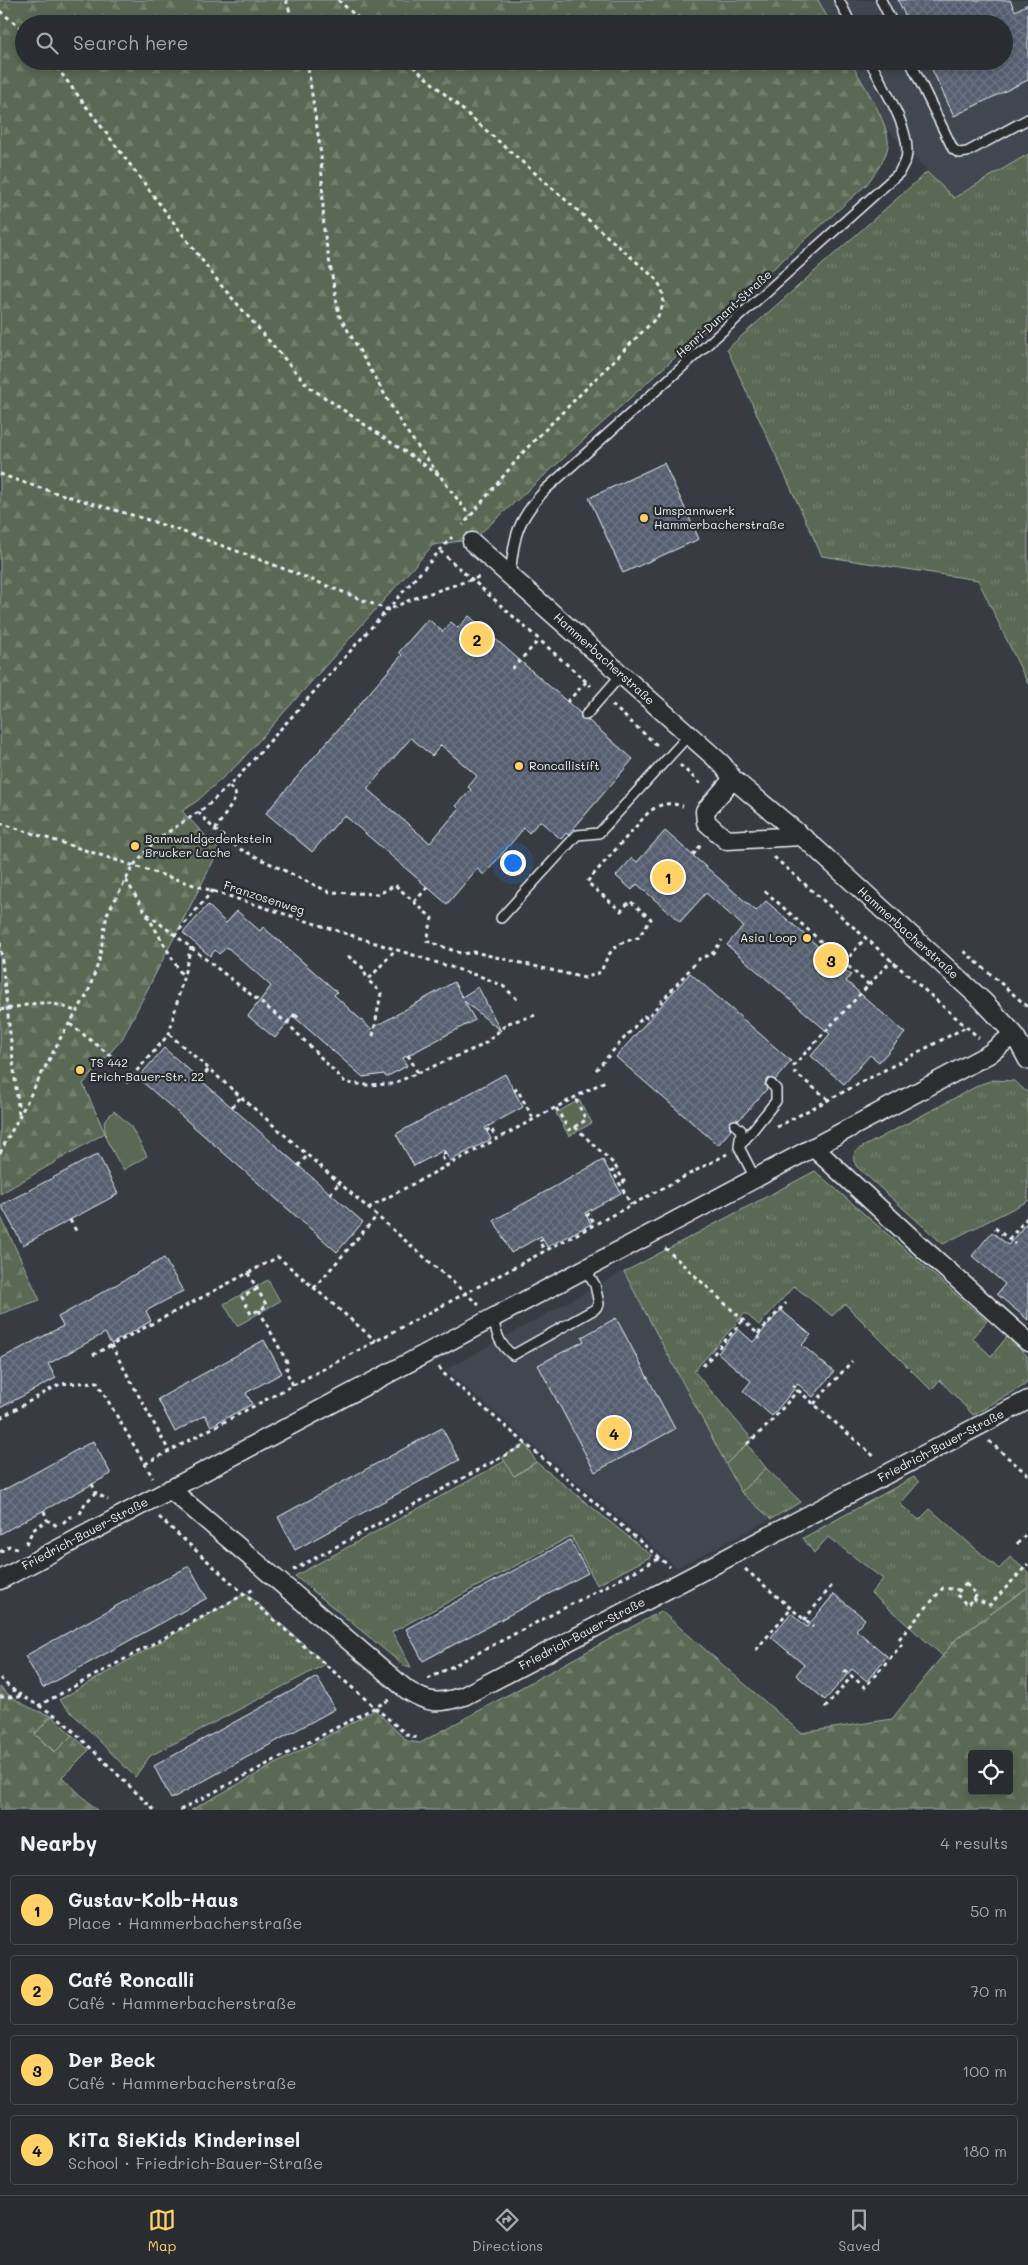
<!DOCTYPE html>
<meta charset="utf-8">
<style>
body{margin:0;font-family:Mali,sans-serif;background:#35393e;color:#f1f3f6}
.controls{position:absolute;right:15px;bottom:15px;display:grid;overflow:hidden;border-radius:5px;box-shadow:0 2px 8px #0003}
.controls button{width:45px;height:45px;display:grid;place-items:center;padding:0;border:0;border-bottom:1px solid #45494d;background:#292d32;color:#f1f3f6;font:25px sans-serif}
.you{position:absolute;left:512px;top:862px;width:18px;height:18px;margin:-12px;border:4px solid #fff;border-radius:50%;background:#1a73e8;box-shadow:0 0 0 8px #1a73e833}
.badge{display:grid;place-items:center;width:32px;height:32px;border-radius:50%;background:#ffd166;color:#111;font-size:16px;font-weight:700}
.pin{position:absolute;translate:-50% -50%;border:2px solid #fff;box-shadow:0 1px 5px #0006}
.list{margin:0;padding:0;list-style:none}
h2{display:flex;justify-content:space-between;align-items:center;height:65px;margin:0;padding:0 20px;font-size:21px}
h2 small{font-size:16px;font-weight:400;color:#a5a8ac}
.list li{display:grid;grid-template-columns:32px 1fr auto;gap:15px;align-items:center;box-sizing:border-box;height:70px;margin:0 10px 10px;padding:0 10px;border:1px solid #45494d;border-radius:5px}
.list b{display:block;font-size:19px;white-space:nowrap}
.list p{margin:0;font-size:16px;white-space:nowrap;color:#a5a8ac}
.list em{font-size:16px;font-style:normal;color:#a5a8ac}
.icon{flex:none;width:28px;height:28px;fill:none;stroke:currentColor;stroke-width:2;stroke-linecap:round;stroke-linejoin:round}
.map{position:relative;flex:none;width:1028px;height:1810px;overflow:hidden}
.search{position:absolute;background:#292d32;box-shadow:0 2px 8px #0003;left:15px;right:15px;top:15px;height:55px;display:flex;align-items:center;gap:12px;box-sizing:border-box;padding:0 18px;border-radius:28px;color:#a5a8ac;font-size:19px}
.sheet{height:385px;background:#292d32}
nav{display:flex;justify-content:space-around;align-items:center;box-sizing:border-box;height:70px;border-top:1px solid #45494d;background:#292d32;font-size:14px;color:#a5a8ac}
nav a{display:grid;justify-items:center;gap:2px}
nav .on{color:#ffd166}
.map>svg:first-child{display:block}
</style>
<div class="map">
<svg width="1028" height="1810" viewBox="0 0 1028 1810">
<defs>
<pattern id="grass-tufts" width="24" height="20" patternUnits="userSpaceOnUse" patternTransform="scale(1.25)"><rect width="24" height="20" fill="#5a6952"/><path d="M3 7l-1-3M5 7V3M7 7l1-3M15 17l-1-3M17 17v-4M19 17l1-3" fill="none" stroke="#727f6c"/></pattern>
<pattern id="forest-firs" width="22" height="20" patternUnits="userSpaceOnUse" patternTransform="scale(1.25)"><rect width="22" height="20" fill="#5a6952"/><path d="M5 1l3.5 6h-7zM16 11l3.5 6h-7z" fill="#727f6c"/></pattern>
<pattern id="building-cross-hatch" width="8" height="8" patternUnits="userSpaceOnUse" patternTransform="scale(1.25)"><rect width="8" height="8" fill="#565f70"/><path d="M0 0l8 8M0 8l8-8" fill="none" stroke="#6e7685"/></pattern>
</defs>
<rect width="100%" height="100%" fill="#373c42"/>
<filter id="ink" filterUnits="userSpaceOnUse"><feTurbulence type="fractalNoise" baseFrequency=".02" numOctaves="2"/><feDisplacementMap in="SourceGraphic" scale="10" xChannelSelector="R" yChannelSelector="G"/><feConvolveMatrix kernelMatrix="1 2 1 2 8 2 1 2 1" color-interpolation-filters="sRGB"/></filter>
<g filter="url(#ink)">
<path fill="#404650" d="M818,0h210v154l-74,45 -68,-71 -36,-67h154v-37h-173z
M624,1271l117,221 30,27 -94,49 -232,-198z"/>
<path fill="url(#grass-tufts)" stroke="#a1ada5" d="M1028,154v530l-50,-104 -156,-24 -95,-207 200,-177 27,26z
M993,1080l21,1 14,12v108l-85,43 -86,-77c-4,-6 -5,-11 0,-17l124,-66z
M815,1171l172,150 -15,17 19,18 16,-19 20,19 1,24 -3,5 -52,30 -33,-35 -9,10 -86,-86 -13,12 -38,-30 -35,39 -14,-12 -51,58 58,68 -26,25 -102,-192z
M505,1461l10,15 21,-14 116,94 -55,29 -26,-49 -179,96 19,35 -8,-2 -108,-89z
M766,1468l35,34 -30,17 -30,-27z
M914,1477l5,5 -19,22 19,16 11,-11 69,60 11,-12 18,15v15l-72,52 -13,17 -72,-63 12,-14 -55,-42 -14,16 -11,-15z
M246,1593l80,71 -176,92 -15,21 -76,-77z"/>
<path fill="url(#forest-firs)" stroke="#a1ada5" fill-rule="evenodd" d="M0,0h818l13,24h-807v37h826c11,20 41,64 38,85 -2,13 -13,27 -21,38l-393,355 -41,6 -195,219 -41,37 -15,10 37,39 -97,189 -39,45 22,49 -105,61z
M0,1215l40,85 -40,14z
M1028,1587v223h-837l184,-100 32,31 13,2 241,-132 140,122 91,-14 64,-80zM972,1754h37v37h-37z
M0,1687c15,15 33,23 52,29l-17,18 19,18 18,-17 17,15 -27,27 35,33h-97z"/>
<path fill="#5a6952" stroke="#a1ada5" d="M579,1100l13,23 -23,13 -13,-23z
M114,1111l16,14 17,31 -24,14 -17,-31 -2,-18z
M268,1280l12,21 -43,25 -13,-22z
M526,1444l10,18 -22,14 -12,-19z
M747,1444l19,24 -25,24 -15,-28z
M52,1716l20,19 -17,17 -20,-18z"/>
<path fill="url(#building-cross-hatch)" stroke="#e8f1f8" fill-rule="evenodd" d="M898,0h112l5,11 13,-7v76l-74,36 -26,-55h76v-37h-95z
M664,463l35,76 -76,34 -34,-75z
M469,616l111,97 2,7 7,1 44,38 -65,76 -2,-2 -5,6 -21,-18 -11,12 -5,-5 -40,47 -7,-6 -30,35 -103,-89 -32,37 -46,-39 136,-158 -3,-3 29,-33 15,13 8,-10 7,6zM411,738l21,18 9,-11 36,31 -9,11 3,3 -15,16 3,3 -29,34 -63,-54z
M665,831l91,80 10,-10 85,74 -5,6 59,52 -26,29 -9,-7 -26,29 -33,-28 19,-22 -103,-89 16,-19 -37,-33 -26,29 -43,-38 -5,6 -16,-14 16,-18 5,4z
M208,905l18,18 11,-12 23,20 3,-4 74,65 -3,3 37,34 83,-47 8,15 16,-10 23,44 -37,-30 11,19 -72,38 4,8 -21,11 -2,-3 -21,3 -70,-61 -18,22 -27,-22 23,-30 -44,-39 -8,7 -4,-4 -5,6 -27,-23z
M690,973l101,88 -16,19 -5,-2 -4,2 -1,5 2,4 -28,31 -3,-1 -5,2 -2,3 2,6 -13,15 -102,-88z
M164,1048l199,174 -26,30 -199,-174z
M505,1074l18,33 -38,21 6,11 -41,22 -6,-11 -30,16 -18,-32z
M98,1154l20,40 -95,51 -22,-40z
M603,1160l18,33 -36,20 6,11 -23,12 -21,11 -6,-11 -30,17 -17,-33z
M1028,1221v99l-31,-26 8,-10 -33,-28 20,-24 16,13z
M164,1258l19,33 -37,20 5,10 -40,23 -6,-11 -57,31 8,14 -56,30v-49l63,-33 -5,-9z
M781,1310l30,25 -9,10 32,27 -21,25 -15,-13 -26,32 -29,-25 8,-10 -33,-28 20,-24 15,13z
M616,1318l59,111 -80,43 -57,-107 46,-24 -2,-4z
M264,1340l18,33 -36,20 6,11 -41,22 -6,-11 -30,17 -17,-33z
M442,1428l17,32 -164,90 -17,-33z
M93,1441l18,33 -111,60v-42z
M570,1540l18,33 -165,88 -17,-32z
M189,1566l18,32 -164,90 -18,-32z
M834,1594l31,25 -9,11 31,26 -20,25 -15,-12 -27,31 -29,-25 8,-10 -33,-28 20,-24 16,14z
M317,1677l18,32 -164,90 -17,-33z"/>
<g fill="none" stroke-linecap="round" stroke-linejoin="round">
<g stroke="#e8f1f8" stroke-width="12">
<path id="lane" d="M839,0l12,24
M881,0l12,24
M910,61l43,88 6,4 8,-1 61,-33
M510,575c5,-41 6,-53 35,-85l354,-317c2,-5 5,-10 7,-14 7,-28 -24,-73 -36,-98
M586,715l35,-40
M501,918l76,-83 22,-2 90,-98
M735,1125l6,5 -2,17 16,31
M739,1147l37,-46v-12l-5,-5
M493,1317c3,16 6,28 20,38l82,-46 4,-5 -4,-19 -10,-16"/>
</g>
<g stroke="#e8f1f8" stroke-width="21">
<path id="street" d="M472,542l250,222 11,15 78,65 172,157 31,33 14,26
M733,779l-28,32 1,11 20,18 75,-4
M813,1147l105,97 110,98
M170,1489l237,201c22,14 32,14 57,6l564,-296
M0,1580l989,-526 25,-20"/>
</g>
<path stroke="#e8f1f8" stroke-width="3" stroke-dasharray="4 4" stroke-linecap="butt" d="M286,0l8,24
M338,0l27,24
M0,11l24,20
M52,61l168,223 88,102 131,89
M307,61l14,94 3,76 15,84 65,113 66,88
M407,61l249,218c9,14 10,22 2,37l-133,134 -62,75
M0,474c48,18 97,30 145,45 83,27 163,59 243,91l24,-11 70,-23
M440,551l151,135
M512,669l27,-29
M567,702l19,-20
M612,705l46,41
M680,765l23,21
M198,812l17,18 25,19 89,43 50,2 16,-9 37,33 -5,23 36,13 11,-2 111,26 16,-6c8,-22 14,-29 37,-34l13,-19 -21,-18 -9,10 -34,-29 60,-68c12,-11 21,-12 36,-8
M0,823l485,155 18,8 15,14
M215,830l21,-32 -1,-5 -6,-7
M693,855l8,-10
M774,857l205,181
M126,880l20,33 29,22
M213,890l-38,45 112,88 59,60 21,2 25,-1 91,-39 25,-22 28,-8
M765,891l104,94
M414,902l14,-15
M147,915l36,62
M0,943l19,172
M964,951l64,56
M348,956l14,11 6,13
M844,963l22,-26
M0,1010c34,-5 42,-14 77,2
M295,1015l4,3
M287,1023l10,-11
M70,1024l41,32
M169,1034l310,271
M373,1036l8,-43 -13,-13 28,-31
M408,1055l10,18
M596,1070l48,-54 3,2 52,-59 14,-6 9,-13
M200,1079l9,-10
M126,1083l43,-49 22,-87
M514,1091l3,-2 17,31
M828,1099l-33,-26 -1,-8 98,-105
M232,1107l9,-10
M556,1108l13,22 17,-10 -11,-22
M575,1127l39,37 10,17 -3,6
M777,1127l189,-100
M486,1131l5,-3 6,12
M446,1152l-5,3 6,11
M0,1153l61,-116 26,-42 12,-34 8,-47 27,-49 22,-25 50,-33 31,-29 215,-241
M298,1166l10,-11
M610,1172l3,-1 18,34
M330,1194l9,-11
M368,1208l239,-128
M586,1216l3,-2 5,11
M70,1220l8,14
M995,1228l20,16
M543,1239l-4,2 6,10
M1009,1239l19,-22
M665,1248l93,86 2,8
M248,1273l19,33 -16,8 -9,-17 15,-8
M314,1288l63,-72
M259,1310l29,54 -2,7 7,14
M758,1334l28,-31
M111,1345l58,106
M93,1355l185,-98 98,84
M703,1366l40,-46
M439,1367l4,6 227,194
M792,1385l84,73
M814,1404l38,-43
M0,1418l60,-34 37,-2 56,96
M989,1441l39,34
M747,1444l21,-19 30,-35
M145,1464l582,-310
M92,1484l4,9
M44,1511l3,9
M80,1514l5,-11 11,-10 12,7
M159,1517l85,77 163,141 11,3
M63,1523l6,-6h5
M26,1544l7,-14 14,-10 12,7
M1017,1544l11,-12
M0,1552l9,-6 8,2
M745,1569l68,58
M293,1570l233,-126
M966,1584l11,11 -10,10 -11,-11z
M973,1599l17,6 38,-41
M804,1620l30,-37
M899,1639l44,-51 17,2
M756,1650l35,-42
M844,1670l21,17 38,-44
M0,1678c18,20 43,27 64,44l90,88
M428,1679l232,-121
M0,1697h21
M38,1706l218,-118
M825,1708l27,-32
M180,1810l209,-110"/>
<use href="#lane" stroke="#2a2d2e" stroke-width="9"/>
<use href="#street" stroke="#2a2d2e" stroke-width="18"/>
</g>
</g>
<g fill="#ffd166" stroke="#2a2d2e" stroke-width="2">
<circle cx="644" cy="518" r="5"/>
<circle cx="519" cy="766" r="5"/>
<circle cx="135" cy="846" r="5"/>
<circle cx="807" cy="938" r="5"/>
<circle cx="80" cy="1070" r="5"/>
</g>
<g text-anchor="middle" stroke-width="4.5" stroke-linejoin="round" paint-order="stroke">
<g font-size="12" fill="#e8f1f8" stroke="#2a2d2e">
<text transform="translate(724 314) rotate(-42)" y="4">Henri-Dunant-Straße</text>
<text transform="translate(604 659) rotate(42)" y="4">Hammerbacherstraße</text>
<text transform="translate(264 898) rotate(18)" y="4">Franzosenweg</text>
<text transform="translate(908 933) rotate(42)" y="4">Hammerbacherstraße</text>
<text transform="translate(941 1446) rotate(-28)" y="4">Friedrich-Bauer-Straße</text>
<text transform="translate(85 1534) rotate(-28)" y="4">Friedrich-Bauer-Straße</text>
<text transform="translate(582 1634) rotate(-28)" y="4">Friedrich-Bauer-Straße</text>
</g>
<g font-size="12" fill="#e8f1f8" stroke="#2a2d2e" text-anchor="start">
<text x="654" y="515">Umspannwerk<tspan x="654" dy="14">Hammerbacherstraße</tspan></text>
<text x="529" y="770">Roncallistift</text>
<text x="145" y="843">Bannwaldgedenkstein<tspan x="145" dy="14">Brucker Lache</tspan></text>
<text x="797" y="942" text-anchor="end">Asia Loop</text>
<text x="90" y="1067">TS 442<tspan x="90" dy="14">Erich-Bauer-Str. 22</tspan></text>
</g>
</g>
</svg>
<div class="controls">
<button><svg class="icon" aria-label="locate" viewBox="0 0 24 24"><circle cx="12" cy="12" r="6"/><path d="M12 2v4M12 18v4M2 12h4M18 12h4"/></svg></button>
</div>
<div class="you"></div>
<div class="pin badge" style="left:668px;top:877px">1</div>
<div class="pin badge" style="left:477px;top:639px">2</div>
<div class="pin badge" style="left:831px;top:960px">3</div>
<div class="pin badge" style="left:614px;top:1433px">4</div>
<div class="search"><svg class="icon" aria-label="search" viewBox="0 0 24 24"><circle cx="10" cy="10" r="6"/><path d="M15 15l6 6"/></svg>Search here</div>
</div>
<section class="sheet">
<h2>Nearby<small>4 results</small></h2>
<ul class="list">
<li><span class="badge">1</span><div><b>Gustav-Kolb-Haus</b><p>Place · Hammerbacherstraße</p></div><em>50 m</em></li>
<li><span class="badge">2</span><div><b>Café Roncalli</b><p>Café · Hammerbacherstraße</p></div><em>70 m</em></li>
<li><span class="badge">3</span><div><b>Der Beck</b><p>Café · Hammerbacherstraße</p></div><em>100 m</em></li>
<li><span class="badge">4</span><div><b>KiTa SieKids Kinderinsel</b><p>School · Friedrich-Bauer-Straße</p></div><em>180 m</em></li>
</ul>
</section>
<nav>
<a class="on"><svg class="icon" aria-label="map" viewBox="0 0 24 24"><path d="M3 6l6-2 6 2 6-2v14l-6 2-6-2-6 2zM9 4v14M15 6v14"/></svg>Map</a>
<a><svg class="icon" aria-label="directions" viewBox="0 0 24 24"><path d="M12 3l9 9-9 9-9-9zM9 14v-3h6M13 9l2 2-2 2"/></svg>Directions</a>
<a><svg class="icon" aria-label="saved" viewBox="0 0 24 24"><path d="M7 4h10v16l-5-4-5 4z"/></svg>Saved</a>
</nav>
